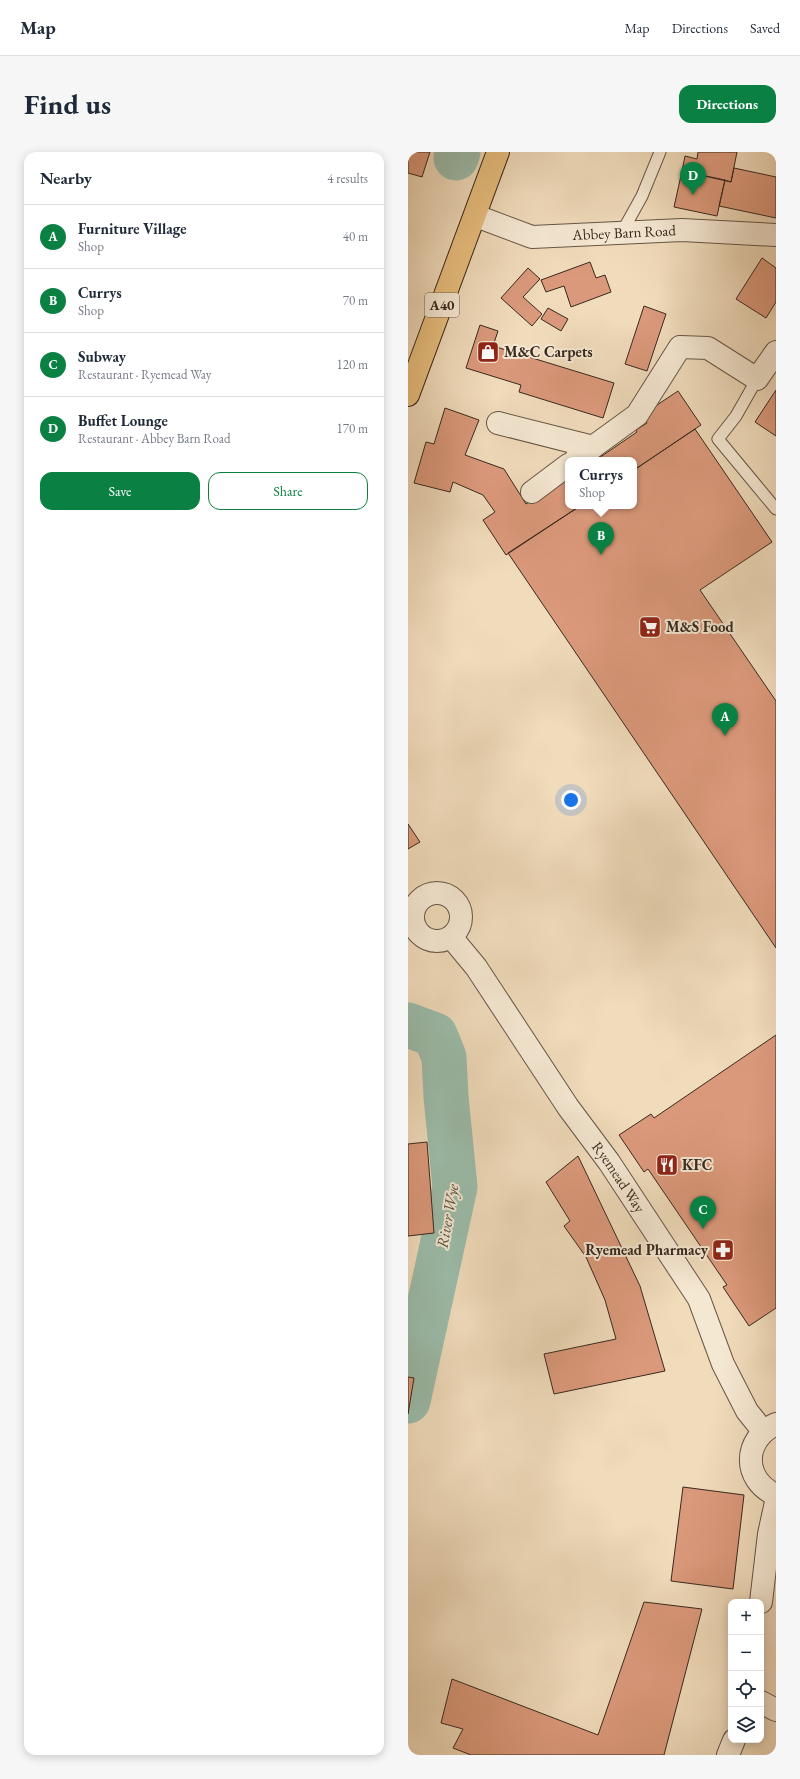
<!DOCTYPE html>
<meta charset="utf-8">
<style>
body{margin:0;font-family:"EB Garamond",serif;background:#f6f6f7;color:#1f2937}
.controls{position:absolute;right:12px;bottom:12px;display:grid;overflow:hidden;border-radius:8px;box-shadow:0 2px 10px #0003}
.controls button{width:36px;height:36px;display:grid;place-items:center;padding:0;border:0;border-bottom:1px solid #e0e1e3;background:#fff;color:#1f2937;font:20px sans-serif}
.you{position:absolute;left:163px;top:648px;width:14px;height:14px;margin:-10px;border:3px solid #fff;border-radius:50%;background:#1a73e8;box-shadow:0 0 0 6px #1a73e833}
.badge{display:grid;place-items:center;width:26px;height:26px;border-radius:50%;background:#0b8043;color:#fff;font-size:13px;font-weight:700}
.pin{position:absolute;translate:-50% -33px;filter:drop-shadow(0 1px 2px #0008)}
.pin::after{content:'';position:absolute;top:21px;width:14px;height:12px;background:inherit;clip-path:polygon(0 0,100% 0,50% 100%)}
.popup{position:absolute;left:157px;top:305px;width:72px;height:52px;box-sizing:border-box;display:grid;place-content:center;border-radius:8px;background:#fff;filter:drop-shadow(0 1px 3px #0005);font-size:13px;white-space:nowrap;color:#747a83}
.popup b{font-size:15px;color:#1f2937}
.popup::after{content:'';position:absolute;left:50%;top:100%;margin-left:-8px;border:8px solid transparent;border-top-color:#fff}
.list{margin:0;padding:0;list-style:none}
h2{display:flex;justify-content:space-between;align-items:center;height:52px;margin:0;padding:0 16px;font-size:17px}
h2 small{font-size:13px;font-weight:400;color:#747a83}
.list li{display:grid;grid-template-columns:26px 1fr auto;gap:12px;align-items:center;box-sizing:border-box;height:64px;padding:0 16px;border-top:1px solid #e0e1e3}
.list b{display:block;font-size:15px;white-space:nowrap}
.list p{margin:0;font-size:13px;white-space:nowrap;color:#747a83}
.list em{font-size:13px;font-style:normal;color:#747a83}
.actions{display:flex;gap:8px;padding:12px 16px}
.actions a{flex:1;padding:9px 0;border:1px solid #0b8043;border-radius:12px;text-align:center;font-size:14px;color:#0b8043}
.actions .main{background:#0b8043;color:#fff}
.icon{flex:none;width:22px;height:22px;fill:none;stroke:currentColor;stroke-width:2;stroke-linecap:round;stroke-linejoin:round}
.map{position:relative;flex:none;width:368px;height:1603px;overflow:hidden;border-radius:12px}
header{display:flex;align-items:center;gap:24px;box-sizing:border-box;height:56px;padding:0 20px;background:#fff;border-bottom:1px solid #e0e1e3}
header strong{font-size:19px}
nav{display:flex;gap:22px;margin-inline-start:auto;font-size:14px}
.intro{display:flex;align-items:center;justify-content:space-between;box-sizing:border-box;height:96px;padding:0 24px}
h1{margin:0;font-size:28px}
.button{padding:10px 18px;border-radius:12px;background:#0b8043;color:#fff;font-size:14px;font-weight:700}
main{display:flex;gap:24px;padding:0 24px}
aside{flex:1;background:#fff;border-radius:12px;box-shadow:0 2px 10px #0003}
.map>svg:first-child{display:block}
</style>
<header>
<strong>Map</strong>
<nav><a>Map</a><a>Directions</a><a>Saved</a></nav>
</header>
<div class="intro"><h1>Find us</h1><a class="button">Directions</a></div>
<main>
<aside>
<h2>Nearby<small>4 results</small></h2>
<ul class="list">
<li><span class="badge">A</span><div><b>Furniture Village</b><p>Shop</p></div><em>40 m</em></li>
<li><span class="badge">B</span><div><b>Currys</b><p>Shop</p></div><em>70 m</em></li>
<li><span class="badge">C</span><div><b>Subway</b><p>Restaurant · Ryemead Way</p></div><em>120 m</em></li>
<li><span class="badge">D</span><div><b>Buffet Lounge</b><p>Restaurant · Abbey Barn Road</p></div><em>170 m</em></li>
</ul>
<div class="actions"><a class="main">Save</a><a>Share</a></div>
</aside>
<div class="map">
<svg width="368" height="1603" viewBox="0 0 368 1603">
<rect width="100%" height="100%" fill="#f0dbbb"/>
<filter id="stains"><feTurbulence type="fractalNoise" baseFrequency=".005" numOctaves="4"/><feColorMatrix values="0 0 0 0 .2 0 0 0 0 .09 0 0 0 0 .02 0 0 0 .5 -.17"/></filter>
<radialGradient id="worn" r=".72"><stop offset=".6" stop-color="#630" stop-opacity="0"/><stop offset="1" stop-color="#630" stop-opacity=".3"/></radialGradient>
<g fill="none" stroke-linecap="round" stroke-linejoin="round">
<path stroke="#9bbcaa" stroke-width="45" d="M48,6l2,-6
M0,873l27,10 9,22 2,40 9,90 -47,214"/>
</g>
<path fill="#db997b" stroke="#38291e" d="M0,0h22l-8,25 -14,-4z
M290,0h39l-6,30 -49,-11 3,-15 12,3z
M326,16l42,9v41l-57,-12 6,-26 6,2z
M274,19l43,9 -8,36 -43,-9z
M354,106l14,10v34l-10,16 -30,-19z
M182,110l6,16 9,-3 6,17 -40,15 -7,-21 -18,6 -5,-12z
M120,116l12,11 -17,18 19,17 -10,12 -31,-28z
M236,154l22,8 -19,57 -22,-7z
M140,156l20,11 -7,12 -20,-12z
M72,173l18,6 -5,15 121,37 -11,35 -84,-26 2,-7 -55,-17z
M368,238v46l-21,-14z
M270,239l23,34 -67,45v-10h-38l41,-28 -1,-2 11,-7 -5,-8z
M37,256l34,12 -14,35 39,14 22,35 42,-25v27h12l-74,49 -23,-35 12,-8 -12,-17 -30,-13 -3,10 -36,-9 12,-41 8,2z
M287,277l77,113 -72,48 76,111v247l-268,-395 72,-47h54v-36z
M0,672l12,18 -12,7z
M368,883v273l-27,18 -26,-39 4,-2 -79,-116 -4,3 -25,-37 32,-21 3,4z
M19,990l7,91 -26,3v-92z
M170,1004l62,130 25,85 -111,23 -10,-40 72,-15 -11,-39 -19,-43 -22,-31 6,-5 -24,-39z
M0,1225l6,1 -6,36z
M275,1335l61,8 -11,94 -62,-8z
M236,1450l58,7 -38,146h-193l-18,-7 10,-19 -22,-6 11,-44 146,56z"/>
<g fill="none" stroke-linecap="round" stroke-linejoin="round">
<g stroke="#665645" stroke-width="13">
<path id="lane" d="M214,80l20,-36 18,-44
M349,227l-21,37 -18,23 58,70"/>
</g>
<g stroke="#665645" stroke-width="24">
<g id="street">
<path id="s1" d="M68,64l56,21 150,-7 94,5"/>
<path d="M90,271l95,24"/>
<path d="M167,308l62,-45 43,-68 28,1 49,31 19,-27"/>
<path d="M124,340l36,-27"/>
<circle cx="29" cy="765" r="24"/>
<path id="s2" d="M43,785l25,30 92,140 41,55 90,137 24,65 24,47 16,20"/>
<path d="M368,1272c-33,15 -34,56 0,71"/>
<path d="M353,1450l8,-68 7,-32"/>
<path d="M353,1550l15,8"/>
<path d="M320,1603l6,-15"/>
</g>
</g>
<g stroke="#38291e" stroke-width="24">
<path id="primary" d="M0,243l90,-243"/>
</g>
<use href="#lane" stroke="#f5e8d3" stroke-width="11"/>
<use href="#street" stroke="#f5e8d3" stroke-width="22"/>
<use href="#primary" stroke="#e8be7e" stroke-width="22"/>
</g>
<defs>
<g id="shop-square" transform="scale(1.15)"><rect x="-9" y="-9" width="18" height="18" rx="4" fill="#8f2418" stroke="#f5e8d3"/><path d="M-5-2.5h2.3a2.7 3.5 0 0 1 5.4 0H5L5.5 6h-11ZM-1.5-2.5h3a1.5 2.3 0 0 0-3 0Z" fill="#fff"/></g>
<g id="supermarket-square" transform="scale(1.15)"><rect x="-9" y="-9" width="18" height="18" rx="4" fill="#8f2418" stroke="#f5e8d3"/><path d="M-6-5.5h2.5l.6 2H6L4.5 2H-2.5L-4.4-4H-6ZM-1.5 3.2a1.3 1.3 0 1 0 .1 0ZM3 3.2a1.3 1.3 0 1 0 .1 0Z" fill="#fff"/></g>
<g id="restaurant-square" transform="scale(1.15)"><rect x="-9" y="-9" width="18" height="18" rx="4" fill="#8f2418" stroke="#f5e8d3"/><path d="M-5-6h1v4h1v-4h1v4h1v-4h1v5L-1.5 .5V6h-2V.5L-5-1ZM5-6V6H3V1.5H1.5Q1.5-4 5-6Z" fill="#fff"/></g>
<g id="pharmacy-square" transform="scale(1.15)"><rect x="-9" y="-9" width="18" height="18" rx="4" fill="#8f2418" stroke="#f5e8d3"/><path d="M-2-6h4v4h4v4h-4v4h-4v-4h-4v-4h4Z" fill="#fff"/></g>
</defs>
<g fill-rule="evenodd">
<use href="#shop-square" x="80" y="200"/>
<use href="#supermarket-square" x="242" y="475"/>
<use href="#restaurant-square" x="259" y="1013"/>
<use href="#pharmacy-square" x="315" y="1098"/>
</g>
<g text-anchor="middle" stroke-width="4" stroke-linejoin="round" paint-order="stroke">
<rect fill="#f5e8d3" stroke="#716254" stroke-width="1" x="17" y="141" width="34" height="24" rx="3"/>
<g font-size="14" font-weight="bold" fill="#38291e">
<text x="34" y="158">A40</text>
</g>
<g font-size="15" fill="#38291e" stroke="#f5e8d3">
<text dy="5" stroke="none"><textPath href="#s1" startOffset="152">Abbey Barn Road</textPath></text>
<text dy="5" stroke="none"><textPath href="#s2" startOffset="293">Ryemead Way</textPath></text>
</g>
<g font-size="15" font-weight="bold" fill="#38291e" stroke="#f5e8d3" text-anchor="start">
<text x="96" y="205">M&amp;C Carpets</text>
<text x="258" y="480">M&amp;S Food</text>
<text x="274" y="1018">KFC</text>
<text x="300" y="1103" text-anchor="end">Ryemead Pharmacy</text>
</g>
<g font-size="16" font-style="italic" fill="#514e41" stroke="#f5e8d3">
<text transform="translate(39 1064) rotate(-80)" y="6">River Wye</text>
</g>
</g>
<rect width="100%" height="100%" filter="url(#stains)"/>
<rect width="100%" height="100%" fill="url(#worn)"/>
</svg>
<div class="controls">
<button>+</button>
<button>−</button>
<button><svg class="icon" aria-label="locate" viewBox="0 0 24 24"><circle cx="12" cy="12" r="6"/><path d="M12 2v4M12 18v4M2 12h4M18 12h4"/></svg></button>
<button><svg class="icon" aria-label="layers" viewBox="0 0 24 24"><path d="M12 4l9 5-9 5-9-5zM3 14l9 5 9-5"/></svg></button>
</div>
<div class="you"></div>
<div class="pin badge" style="left:317px;top:584px">A</div>
<div class="pin badge" style="left:193px;top:403px">B</div>
<div class="popup"><b>Currys</b>Shop</div>
<div class="pin badge" style="left:295px;top:1077px">C</div>
<div class="pin badge" style="left:285px;top:43px">D</div>
</div>
</main>
